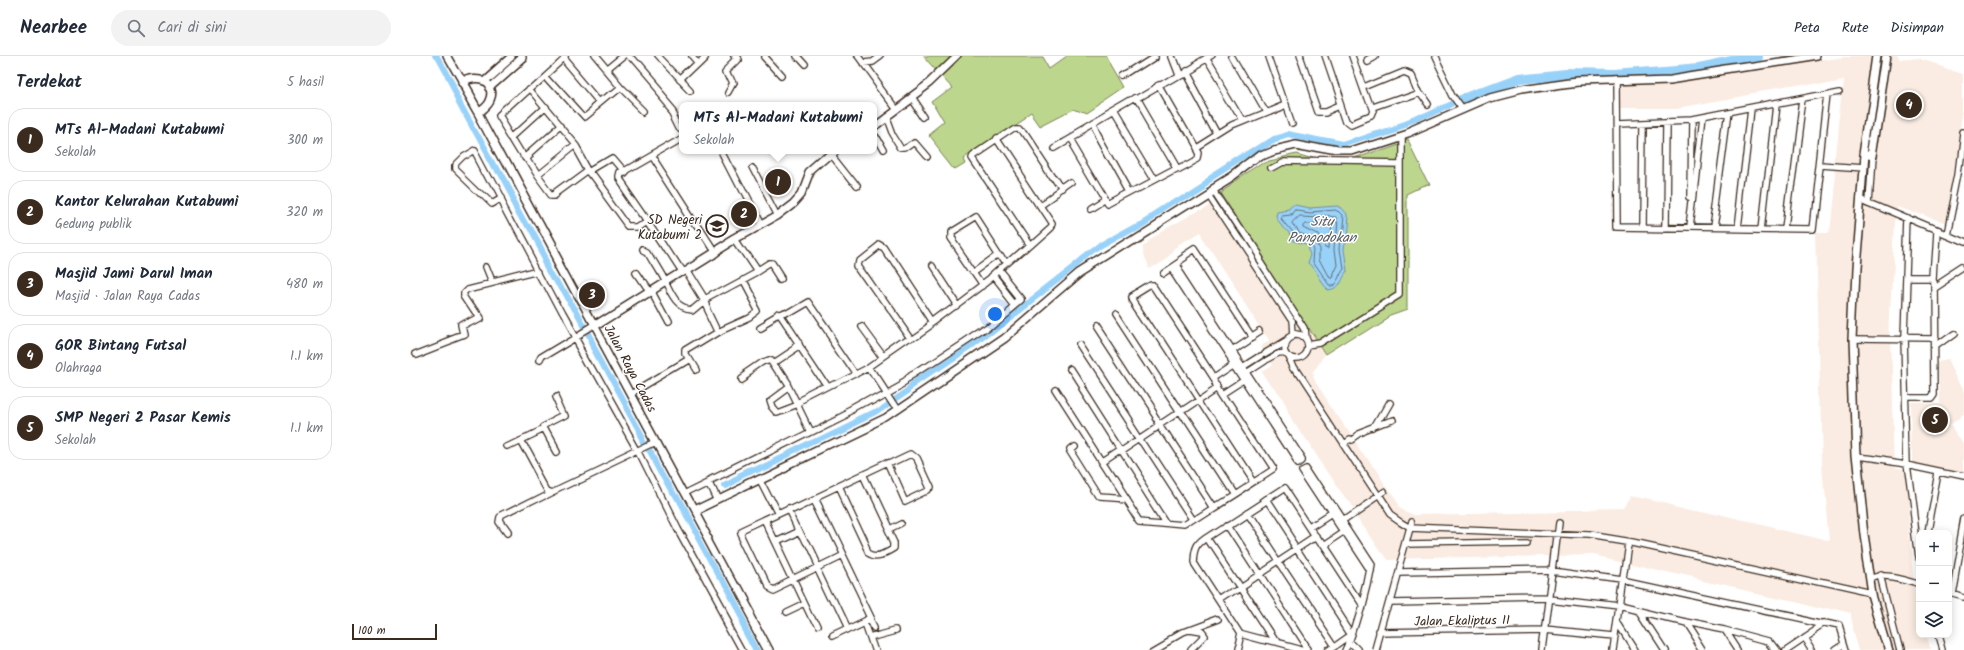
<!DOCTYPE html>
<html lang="id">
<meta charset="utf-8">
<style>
body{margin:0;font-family:Kalam,sans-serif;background:#f2f2f3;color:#1f2937}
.controls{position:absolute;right:12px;bottom:12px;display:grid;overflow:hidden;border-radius:8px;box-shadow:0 2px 10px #0003}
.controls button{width:36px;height:36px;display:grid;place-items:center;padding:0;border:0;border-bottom:1px solid #e0e1e3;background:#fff;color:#1f2937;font:20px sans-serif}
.scale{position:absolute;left:12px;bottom:10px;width:85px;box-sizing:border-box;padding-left:4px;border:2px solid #3b2a1e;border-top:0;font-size:11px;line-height:14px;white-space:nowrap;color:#3b2a1e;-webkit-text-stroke:3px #fff;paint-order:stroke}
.you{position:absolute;left:655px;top:258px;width:14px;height:14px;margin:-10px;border:3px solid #fff;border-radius:50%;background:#1a73e8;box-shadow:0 0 0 6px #1a73e833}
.badge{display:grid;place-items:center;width:26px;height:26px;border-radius:50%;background:#3b2a1e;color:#fff;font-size:13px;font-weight:700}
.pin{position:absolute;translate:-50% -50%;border:2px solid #fff;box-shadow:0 1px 4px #0006}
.popup{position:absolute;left:339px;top:46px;width:198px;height:52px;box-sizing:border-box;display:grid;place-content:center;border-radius:8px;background:#fff;filter:drop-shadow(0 1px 3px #0005);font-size:13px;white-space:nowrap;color:#747a83}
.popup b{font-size:15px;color:#1f2937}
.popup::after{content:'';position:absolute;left:50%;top:100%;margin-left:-8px;border:8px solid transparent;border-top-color:#fff}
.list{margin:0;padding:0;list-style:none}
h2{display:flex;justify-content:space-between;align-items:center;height:52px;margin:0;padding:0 16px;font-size:17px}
h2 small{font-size:13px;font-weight:400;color:#747a83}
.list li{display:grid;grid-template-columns:26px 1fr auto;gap:12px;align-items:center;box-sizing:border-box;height:64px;margin:0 8px 8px;padding:0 8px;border:1px solid #e0e1e3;border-radius:16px}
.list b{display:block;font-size:15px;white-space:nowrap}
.list p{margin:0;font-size:13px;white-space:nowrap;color:#747a83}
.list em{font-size:13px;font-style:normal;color:#747a83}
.icon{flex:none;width:22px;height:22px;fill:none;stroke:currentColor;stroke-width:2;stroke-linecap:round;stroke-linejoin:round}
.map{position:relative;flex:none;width:1624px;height:594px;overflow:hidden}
header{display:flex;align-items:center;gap:24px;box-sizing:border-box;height:56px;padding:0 20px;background:#fff;border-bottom:1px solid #e0e1e3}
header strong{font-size:19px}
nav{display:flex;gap:22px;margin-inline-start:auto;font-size:14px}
.search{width:280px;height:36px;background:#f2f2f3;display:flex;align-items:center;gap:10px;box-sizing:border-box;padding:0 14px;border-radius:22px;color:#747a83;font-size:15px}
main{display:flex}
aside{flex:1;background:#fff}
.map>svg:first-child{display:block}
</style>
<header>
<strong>Nearbee</strong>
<div class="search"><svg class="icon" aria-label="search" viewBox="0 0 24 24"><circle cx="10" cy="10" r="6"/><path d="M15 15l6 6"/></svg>Cari di sini</div>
<nav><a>Peta</a><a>Rute</a><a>Disimpan</a></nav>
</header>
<main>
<aside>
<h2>Terdekat<small>5 hasil</small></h2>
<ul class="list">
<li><span class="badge">1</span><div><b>MTs Al-Madani Kutabumi</b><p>Sekolah</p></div><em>300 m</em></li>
<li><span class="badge">2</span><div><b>Kantor Kelurahan Kutabumi</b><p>Gedung publik</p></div><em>320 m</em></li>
<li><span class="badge">3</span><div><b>Masjid Jami Darul Iman</b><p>Masjid · Jalan Raya Cadas</p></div><em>480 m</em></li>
<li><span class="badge">4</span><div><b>GOR Bintang Futsal</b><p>Olahraga</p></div><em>1.1 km</em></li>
<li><span class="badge">5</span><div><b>SMP Negeri 2 Pasar Kemis</b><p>Sekolah</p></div><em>1.1 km</em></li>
</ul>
</aside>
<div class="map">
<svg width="1624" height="594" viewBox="0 0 1624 594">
<rect width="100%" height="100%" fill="#fff"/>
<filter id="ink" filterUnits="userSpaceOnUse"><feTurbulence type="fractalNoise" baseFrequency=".025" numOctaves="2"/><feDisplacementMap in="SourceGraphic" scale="8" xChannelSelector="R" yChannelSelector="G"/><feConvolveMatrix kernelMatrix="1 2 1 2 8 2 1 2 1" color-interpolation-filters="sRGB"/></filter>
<g filter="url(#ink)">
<path fill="#faece2" d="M1504,0h54v5l21,-2 45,14v39l-19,112 -48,-18 -7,130 4,132 11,3 10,115 4,15v34h8l3,15h-70l-10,-35 -257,-60 -207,5 -125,-189 11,-6 -12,-20 9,-5 -69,-106 -53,34 -6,-25 45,-25 34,-27 106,165 -14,15 4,11 83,125 16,7 209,-4 9,-15 196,46 -7,-75 -6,-233h12l16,-155 -168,30h-61v-24l55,-1z
M1609,305l15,26v29l-13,8 13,18v30l-51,-10 -1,-59 29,-1 -2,-39z"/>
<path fill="#bcd68d" stroke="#7c8056" d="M584,0h118l7,12 17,-12h42l18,31 -40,27 -12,-5 -33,17 -9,-13 -68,45 2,5 -10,6 -26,-33 15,-12 -13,-22 20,-15z
M1067,84l22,45 -21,10v114l-17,6 -65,41 -106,-165 48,-32 29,-6 31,9 26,-3z"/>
<path fill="#99d2f9" stroke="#738fa1" d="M956,149l14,3 29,-2 7,8 -3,37 3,19c-8,8 -6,19 -19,20 -9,-7 -10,-18 -19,-25l3,-9 -4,-12 -14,-3 -3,-9 -12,-15 1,-4 12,-2z"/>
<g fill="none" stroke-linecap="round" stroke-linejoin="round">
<path stroke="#616d76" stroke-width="1" d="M958,154l12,2 27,-2 5,5 -3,35 3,18c-5,6 -5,12 -11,18h-3l-15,-22 1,-15 -4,-7 -14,-5 -3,-7 -10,-12 1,-2 9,-1z
M960,159l36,2 -2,33 2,16 -6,13h-2l-9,-17v-14l-4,-8 -5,-4 -11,-4 -6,-10z
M964,166h26l-2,26 -3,-1 -8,-14 -14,-7z"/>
<path stroke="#99d2f9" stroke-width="6" d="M96,0l323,594
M383,429l151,-73 99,-67 128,-100 38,-21 134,-86 14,-4 57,11 72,-24 36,-17"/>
<path stroke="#99d2f9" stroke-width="10" d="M1122,44l56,-21 49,-5 47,1 86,-7 58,-12"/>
<g stroke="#3b2a1e" stroke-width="8">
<path id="minor" d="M225,0l-65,59 37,61 14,19h4l34,-25
M254,0l26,31 25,25
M288,0l46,54 8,16
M318,0l33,35
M352,0l6,7
M423,0l20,22
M456,0l9,10
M517,0l38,52
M830,0l7,18
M893,0l32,55
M929,0l23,66
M959,0l19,55h9l14,-6
M985,0l22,65 5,4 19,-8 2,-5 -20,-56
M1094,0l19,39 10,14
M224,1l38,45
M865,3l37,62
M1028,4l7,-4
M522,7l10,-1 8,-6
M267,14l17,-14
M843,15l34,63
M205,18l39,43 36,-30
M785,19l30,-19
M340,24l25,-24
M1276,24l1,147 196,3 15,-136
M1025,30l39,-16 7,3 8,19
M188,33l47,56 14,25 40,55h9l9,-6 35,54
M388,36l5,-9 -6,-13 11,-11 -2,-3
M571,41l14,21
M796,43l40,69
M1033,52l46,-16 9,13
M774,57l40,67
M545,59l7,19 10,16h4l10,-7 12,14
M1277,67l74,-3 149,-29
M752,69l38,68
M534,80l9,16
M173,81l32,-29
M729,83l39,66 89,-47 1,-5 -39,-68
M713,92l158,-92
M856,92l35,-22 54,-22
M381,95l38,74
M491,97l26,33
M311,99l63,98
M185,101l35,-31
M411,109l26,50
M1481,109l42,3
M931,111l11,-6 118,2
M250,116l22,-13 11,13
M197,120l38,-31
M873,132l92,141 1,10
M867,136l85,129 1,14
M1350,140l1,-76
M161,142l-10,6 -36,-35v-4l8,-8 12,-7 88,166 75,134 38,76 68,124
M1520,142l104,44
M1529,146l3,-44
M701,149l30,-21
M750,154l14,-9
M1568,162l-4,120 3,126 12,92
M307,163l-29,-42 1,-4 63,-36
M1302,171l1,-105
M1326,172l1,-107
M1350,172l12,-110
M1373,172l15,-115
M1397,173l14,-120
M1422,173l14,-125
M1446,173l16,-130
M1606,178l12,-60 5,-40
M690,189l-58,-87 1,-2 43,-29h4l42,64
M305,194l4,2c5,10 12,19 17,30 6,12 11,26 26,28l12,-10 15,31
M591,210l26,40
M831,210l127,195 4,-3 -127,-194
M145,212l6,15
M346,215l18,29 54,-29 -22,-33
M418,215l11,-7h3l9,14
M822,216l33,-22 57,87
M634,217l26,-19
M297,218l13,19
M654,221l21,27
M1566,224h28
M643,230l-33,-48v-5l26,-16 31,48
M1595,232l29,-19
M312,236l16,30
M776,259l117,180
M440,260l48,72
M521,270l22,30
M756,270l118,181c20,-12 39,-25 59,-38l-119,-183h-4l-18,11 120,185
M421,272l46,-27 50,73
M944 290a12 12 0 1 1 24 0a12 12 0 1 1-24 0Z
M570,282l-51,-73 1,-5 19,-15 5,3 49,75
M1512,283l83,1
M741,289l113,174
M968,290l12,-2 80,-50v-157
M1595,291l18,-13
M891,294l29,-19
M923,296l25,-15
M75,298l49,-19 -2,-9 17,-9 -14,-21v-4l3,-3 72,-18
M949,300l5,12 96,147 10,7 10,6 179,7 43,7 241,53
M927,302l11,-6 7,-1
M198,307l2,-4 55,-33
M433,307l27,-18
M900,311l19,-12
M355,314l-9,-15v-4l33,-20 31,-14 8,-6 -17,-32
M731,315l96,151
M904,317l20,-13
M874,321l23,-15
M401,322l22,-15 8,-3 17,26 22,45
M448,330l-19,14 2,6 5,6 21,-8 73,-37
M716,334l84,131 46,4 28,-18
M884,337l23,-15
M292,338l57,-34
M1566,341h26l3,-4 -1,-113 3,-48
M558,354l-28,-43 63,-44 61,-46 56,-50 2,-3 -56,-85
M1035,372l14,-24
M181,383l27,50 6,2 103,-49
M1003,386l5,-4 3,1 7,-5 34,-13
M169,389l35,-17
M733,390l-4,3 30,48 27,2
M216,394l-13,-24 22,-11 -9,-20
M1516,401l51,7 57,12
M763,406l116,-77
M420,423l19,37
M369,426l8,17
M499,432l30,64c9,6 18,1 26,-4v-6l-31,-66
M345,437l168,-83 63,-35 71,-47 34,-29 -21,-26
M475,443l61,127
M926,444l86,133 -24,17
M450,454l57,120
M906,457l88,133
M426,466l51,107
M999,466l44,-30
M887,469l81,125
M549,472l12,-6
M972,472l23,-15
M1588,477l11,-61
M167,478l-8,-11 1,-5 54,-27
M868,482l68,104
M435,485l24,-11
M1066,488l122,-2
M982,489l24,-16
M502,499l-70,34 -6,-3 -25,-52 170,-80 5,4 13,28 -1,3 -23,11 -16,-36
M1058,517l154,-3 70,10 217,47 7,23
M1541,520l19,74
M1532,523c16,-5 31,1 47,5
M1609,536l15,4
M1611,536l13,-74
M880,544l97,-64
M1050,545l159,-3 70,8 65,16 41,8 13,20
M445,556l19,-9
M1300,557l24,37
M526,565l10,29
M1277,566l18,28
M1344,566l18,28
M1385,574l45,12 6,8
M848,575l12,2 4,5 -12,12
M901,577l63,17
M1040,577l164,-3 70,7
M531,579l26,-7
M1599,579l4,15
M492,581l40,-19
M1463,581l8,13
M1010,585l9,9
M813,594l29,-17 35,-13
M897,594l4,-17 -46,-71c1,-13 3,-17 13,-24l77,-50 76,116
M1007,594c10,-27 19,-57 24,-86l-64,-98 -4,2 67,102
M1036,594l36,-129
M1202,594l16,-128
M1273,594l15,-108
M1444,594l40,-27
M1495,594l9,-6"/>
</g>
<g stroke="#3b2a1e" stroke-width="10">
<path id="tertiary" d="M107,0l32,56 290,538
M1538,0l-14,100 -9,112 -3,71 4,118 8,77 9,61 16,55
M144,24l27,-24
M122,28c15,-11 36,-1 28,16 -2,5 -7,8 -11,12
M149,30l34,-30
M534,68l55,-41 28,-27
M1524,100l8,2 15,-102
M255,270l141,-88 41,-23 17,-13 8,-9 8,-21 24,-21
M354,454l191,-92 118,-80 77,-66 152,-96 29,-22 12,-5 22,-5 44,8h13l55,-18 83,-36 31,-8 57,-8 93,-3 146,-23"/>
</g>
<use href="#minor" stroke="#fff" stroke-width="5.5"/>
<use href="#tertiary" stroke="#fff" stroke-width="7"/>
</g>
</g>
<defs>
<g id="school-ring" transform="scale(1.15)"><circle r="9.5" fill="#fff" stroke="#3b2a1e" stroke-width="1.5"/><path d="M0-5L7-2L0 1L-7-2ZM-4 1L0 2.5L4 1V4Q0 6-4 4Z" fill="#3b2a1e"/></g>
</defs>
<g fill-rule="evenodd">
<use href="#school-ring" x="377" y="170"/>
</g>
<g text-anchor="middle" stroke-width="3" stroke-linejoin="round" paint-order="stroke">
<g font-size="13" fill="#3b2a1e" stroke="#fff" text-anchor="end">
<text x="362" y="168">SD Negeri<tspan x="362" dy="15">Kutabumi 2</tspan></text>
</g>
<g font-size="13" fill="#3b2a1e" stroke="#fff">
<text transform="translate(291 312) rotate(62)" y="5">Jalan Raya Cadas</text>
<text transform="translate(1122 564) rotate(-1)" y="5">Jalan Ekaliptus II</text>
</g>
<g font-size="14" font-style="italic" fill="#575c60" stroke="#fff">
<text x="982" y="170">Situ<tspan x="982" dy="16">Pangodokan</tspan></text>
</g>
</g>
</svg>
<div class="controls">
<button>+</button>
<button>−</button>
<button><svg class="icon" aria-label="layers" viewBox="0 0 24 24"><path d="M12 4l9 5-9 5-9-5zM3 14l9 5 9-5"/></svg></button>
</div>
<div class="scale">100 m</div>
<div class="you"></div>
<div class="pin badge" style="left:438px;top:126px">1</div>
<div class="popup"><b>MTs Al-Madani Kutabumi</b>Sekolah</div>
<div class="pin badge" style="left:404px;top:158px">2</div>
<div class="pin badge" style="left:252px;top:239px">3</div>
<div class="pin badge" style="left:1569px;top:49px">4</div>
<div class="pin badge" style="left:1595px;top:364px">5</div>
</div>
</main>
